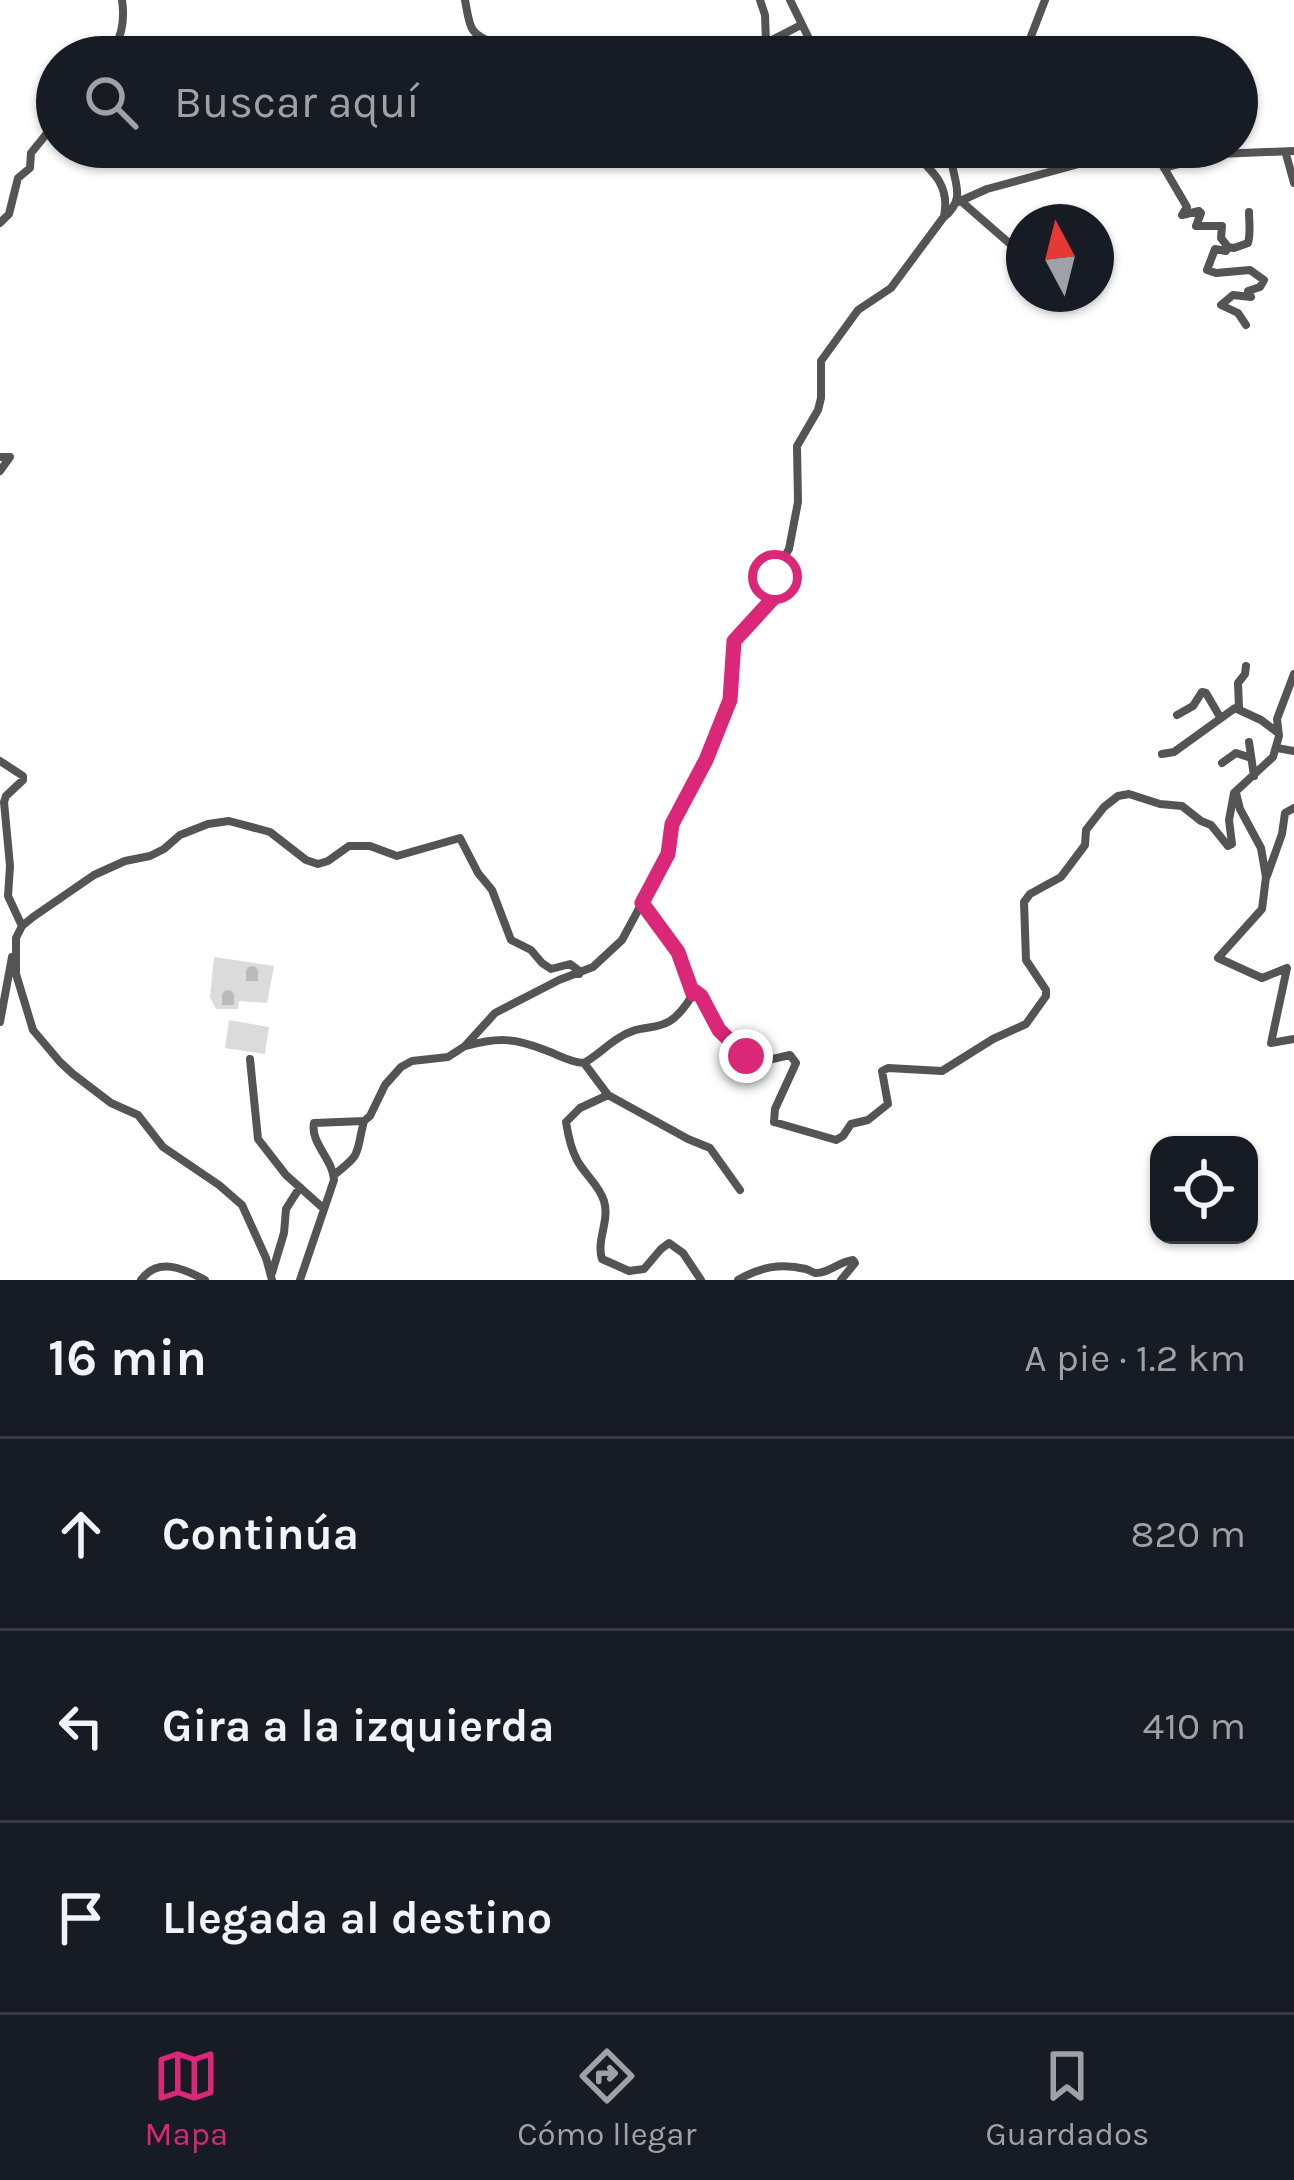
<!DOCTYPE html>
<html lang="es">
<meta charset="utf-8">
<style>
body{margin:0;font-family:Karla,sans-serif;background:#20242c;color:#f1f3f6}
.controls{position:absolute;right:36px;bottom:36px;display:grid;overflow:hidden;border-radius:24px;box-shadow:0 3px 9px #0004}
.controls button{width:108px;height:108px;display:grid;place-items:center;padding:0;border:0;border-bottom:3px solid #363941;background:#171b24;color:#f1f3f6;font:60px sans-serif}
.compass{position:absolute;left:1006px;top:204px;width:108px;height:108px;border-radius:50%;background:#171b24;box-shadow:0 3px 9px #0004;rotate:353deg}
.stop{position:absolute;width:36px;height:36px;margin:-27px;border:9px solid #db2777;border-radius:50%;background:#fff}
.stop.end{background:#db2777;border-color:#fff;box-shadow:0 3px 12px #0008}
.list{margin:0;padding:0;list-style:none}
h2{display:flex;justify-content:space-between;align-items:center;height:156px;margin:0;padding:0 48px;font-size:51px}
h2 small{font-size:39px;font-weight:400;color:#9ea1a6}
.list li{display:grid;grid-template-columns:78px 1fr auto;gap:36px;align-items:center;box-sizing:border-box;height:192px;padding:0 48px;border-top:3px solid #363941}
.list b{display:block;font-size:45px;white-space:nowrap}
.list em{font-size:39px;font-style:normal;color:#9ea1a6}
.icon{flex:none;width:66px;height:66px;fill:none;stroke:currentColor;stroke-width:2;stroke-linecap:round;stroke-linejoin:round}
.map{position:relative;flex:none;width:1294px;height:1280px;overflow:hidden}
.search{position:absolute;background:#171b24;box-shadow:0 3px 9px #0004;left:36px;right:36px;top:36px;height:132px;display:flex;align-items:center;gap:30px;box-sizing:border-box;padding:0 42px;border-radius:66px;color:#9ea1a6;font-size:45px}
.sheet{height:732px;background:#171b24}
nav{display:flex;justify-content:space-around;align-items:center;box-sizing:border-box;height:168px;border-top:3px solid #363941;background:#171b24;font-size:33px;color:#9ea1a6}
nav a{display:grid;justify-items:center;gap:6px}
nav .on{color:#db2777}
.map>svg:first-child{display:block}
</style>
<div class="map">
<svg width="1294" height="1280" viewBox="0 0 1294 1280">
<defs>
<pattern id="cemetery-stones" width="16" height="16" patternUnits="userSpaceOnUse" patternTransform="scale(3)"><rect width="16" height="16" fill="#dbdbdb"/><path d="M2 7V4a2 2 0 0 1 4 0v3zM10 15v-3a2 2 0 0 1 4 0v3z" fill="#bababa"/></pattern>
</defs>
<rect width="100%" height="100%" fill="#fff"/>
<path fill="url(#cemetery-stones)" d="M214,957l60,9 -7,37 -28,-2 -1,8h-22l-6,-12z"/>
<path fill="#dbdbdb" d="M229,1020l40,7 -4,27 -40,-6z"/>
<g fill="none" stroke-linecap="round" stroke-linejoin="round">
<path stroke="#545454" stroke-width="8" d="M465,0c5,26 3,34 29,43l1,7 -9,7
M760,0l5,15 1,28
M790,0l28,57
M106,57c16,-14 19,-37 16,-57
M751,57l15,-14 35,-18
M1023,57l22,-57
M907,147c22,21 44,36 37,69
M1286,154l8,29
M1164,168l54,-14 76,-3
M958,202l29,-13 110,-30 63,2 27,46 -5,8 17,-4 2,2 -5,13h26l-1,12 7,9 6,1 14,-5c3,-11 1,-20 1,-31
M962,202l62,54
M0,223l9,-9 9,-36 12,-10 1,-15 26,-32
M1228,247l-2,4 -11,-2 -8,21 9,3 34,-3 14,10 -4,7 -12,4 3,6 -18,-2 -12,10 17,8 8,12
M1058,298l1,-4
M0,457h10l-10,14
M1239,708l-1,-25 7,-9 1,-8
M1177,715l16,-9 9,-14 4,1 14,24
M1249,742l5,34
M1277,748l17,3
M1162,754l12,-2 61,-44 26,12 16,12
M0,761l23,15v4l-17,16 -2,6 6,64 -2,30 14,30
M1222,763l14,-10 15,5
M1236,793l4,16 21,39 5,29 -4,32 -44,49 44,20 25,-10 -16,75 23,-4
M1267,876l15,-42 3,-21 9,-5
M642,903l36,49 15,42
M0,1022l12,-65
M466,1046c32,-9 48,-8 79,4 14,5 24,12 39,13 12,-7 21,-16 33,-24 33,-23 47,4 76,-45l6,-1 20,37 32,31 8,1 31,-7 6,8 -21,46 -1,13 62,18 7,-4 8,-12 17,-4 20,-16 -6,-33 6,-3 54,3 51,-32 33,-15 20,-28v-6l-20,-30 -2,-58 6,-8 31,-17 24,-32 1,-15 18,-23 14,-11 11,-2 31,10 22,2 19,15 10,4 17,21 4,-2 -3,-24 5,-27 39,-36 6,-21 -2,-17 17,-45
M250,1059l8,80 28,36 37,33
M584,1063l24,32 80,44 22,9 30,42
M608,1095l-28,13 -14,14c2,13 5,27 11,38 8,15 22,25 27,41 6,20 -8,39 -2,58l27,12 15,-2 17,-20 8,-6 14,10 18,27
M334,1175c29,-23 21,-19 30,-54
M272,1273l12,-40 2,-24 14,-22
M141,1280c17,-23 42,-12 64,0
M272,1280l-6,-22 -24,-53 -23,-20 -56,-38 -25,-32 -27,-12 -38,-29 -13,-12 -27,-32 -17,-56v-36l6,-12 11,-9 61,-42 31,-14 25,-5 14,-7 16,-14 28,-11 21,-3 41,11 36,28 12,4 10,-3 21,-15h21l27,10 63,-18 18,35 14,17 19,50 20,10 11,13 9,6 19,-5 8,6 1,4
M300,1280l34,-100c-1,-21 -24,-37 -20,-57l50,-2 6,-5 15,-31 16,-18 11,-6 36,-4 17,-11 30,-33 64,-33 34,-13 29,-27 46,-85 4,-31 34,-64 24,-60 4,-59 37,-42 17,-13 2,-6 -15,-3 -1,-3 15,-25 9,-47 -1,-56 21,-36 3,-12v-37l37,-51 33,-22 52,-70c25,-20 10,-35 8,-62l6,-9
M738,1280c22,-13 42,-17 68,-11 3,1 6,3 9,4 13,1 25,-12 38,-13l2,3 -14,17"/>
</g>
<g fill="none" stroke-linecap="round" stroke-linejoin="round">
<path stroke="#db2777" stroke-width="15" d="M746,1056l-27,-26 -18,-34 -5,-4 -3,2 -15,-42 -36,-49 26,-49 4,-30 34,-64 24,-60 4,-59 56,-61 -15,-3"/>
</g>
</svg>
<div class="controls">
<button><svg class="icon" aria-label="locate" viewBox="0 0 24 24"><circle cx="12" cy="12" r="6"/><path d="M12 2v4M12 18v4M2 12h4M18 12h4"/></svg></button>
</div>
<svg class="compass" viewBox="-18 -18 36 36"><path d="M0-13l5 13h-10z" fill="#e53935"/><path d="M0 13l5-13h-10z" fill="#9ea1a6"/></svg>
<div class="stop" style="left:775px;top:577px"></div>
<div class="stop end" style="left:746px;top:1056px"></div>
<div class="search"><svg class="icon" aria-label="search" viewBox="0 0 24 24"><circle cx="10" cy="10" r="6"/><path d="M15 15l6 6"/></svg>Buscar aquí</div>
</div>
<section class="sheet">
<h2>16 min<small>A pie · 1.2 km</small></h2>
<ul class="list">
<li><svg class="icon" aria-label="ahead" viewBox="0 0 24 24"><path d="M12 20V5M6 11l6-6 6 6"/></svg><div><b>Continúa</b></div><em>820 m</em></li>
<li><svg class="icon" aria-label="left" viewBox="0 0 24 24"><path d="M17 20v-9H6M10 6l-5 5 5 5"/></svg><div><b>Gira a la izquierda</b></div><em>410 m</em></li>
<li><svg class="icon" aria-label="arrive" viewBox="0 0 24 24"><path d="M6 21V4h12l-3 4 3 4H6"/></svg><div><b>Llegada al destino</b></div></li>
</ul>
</section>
<nav>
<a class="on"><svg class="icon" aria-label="map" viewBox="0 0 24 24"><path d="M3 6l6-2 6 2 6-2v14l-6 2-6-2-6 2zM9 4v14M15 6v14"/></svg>Mapa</a>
<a><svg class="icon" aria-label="directions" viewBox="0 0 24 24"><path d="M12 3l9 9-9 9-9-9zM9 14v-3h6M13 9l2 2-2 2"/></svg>Cómo llegar</a>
<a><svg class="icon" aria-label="saved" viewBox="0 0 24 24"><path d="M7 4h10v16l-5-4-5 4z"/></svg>Guardados</a>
</nav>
